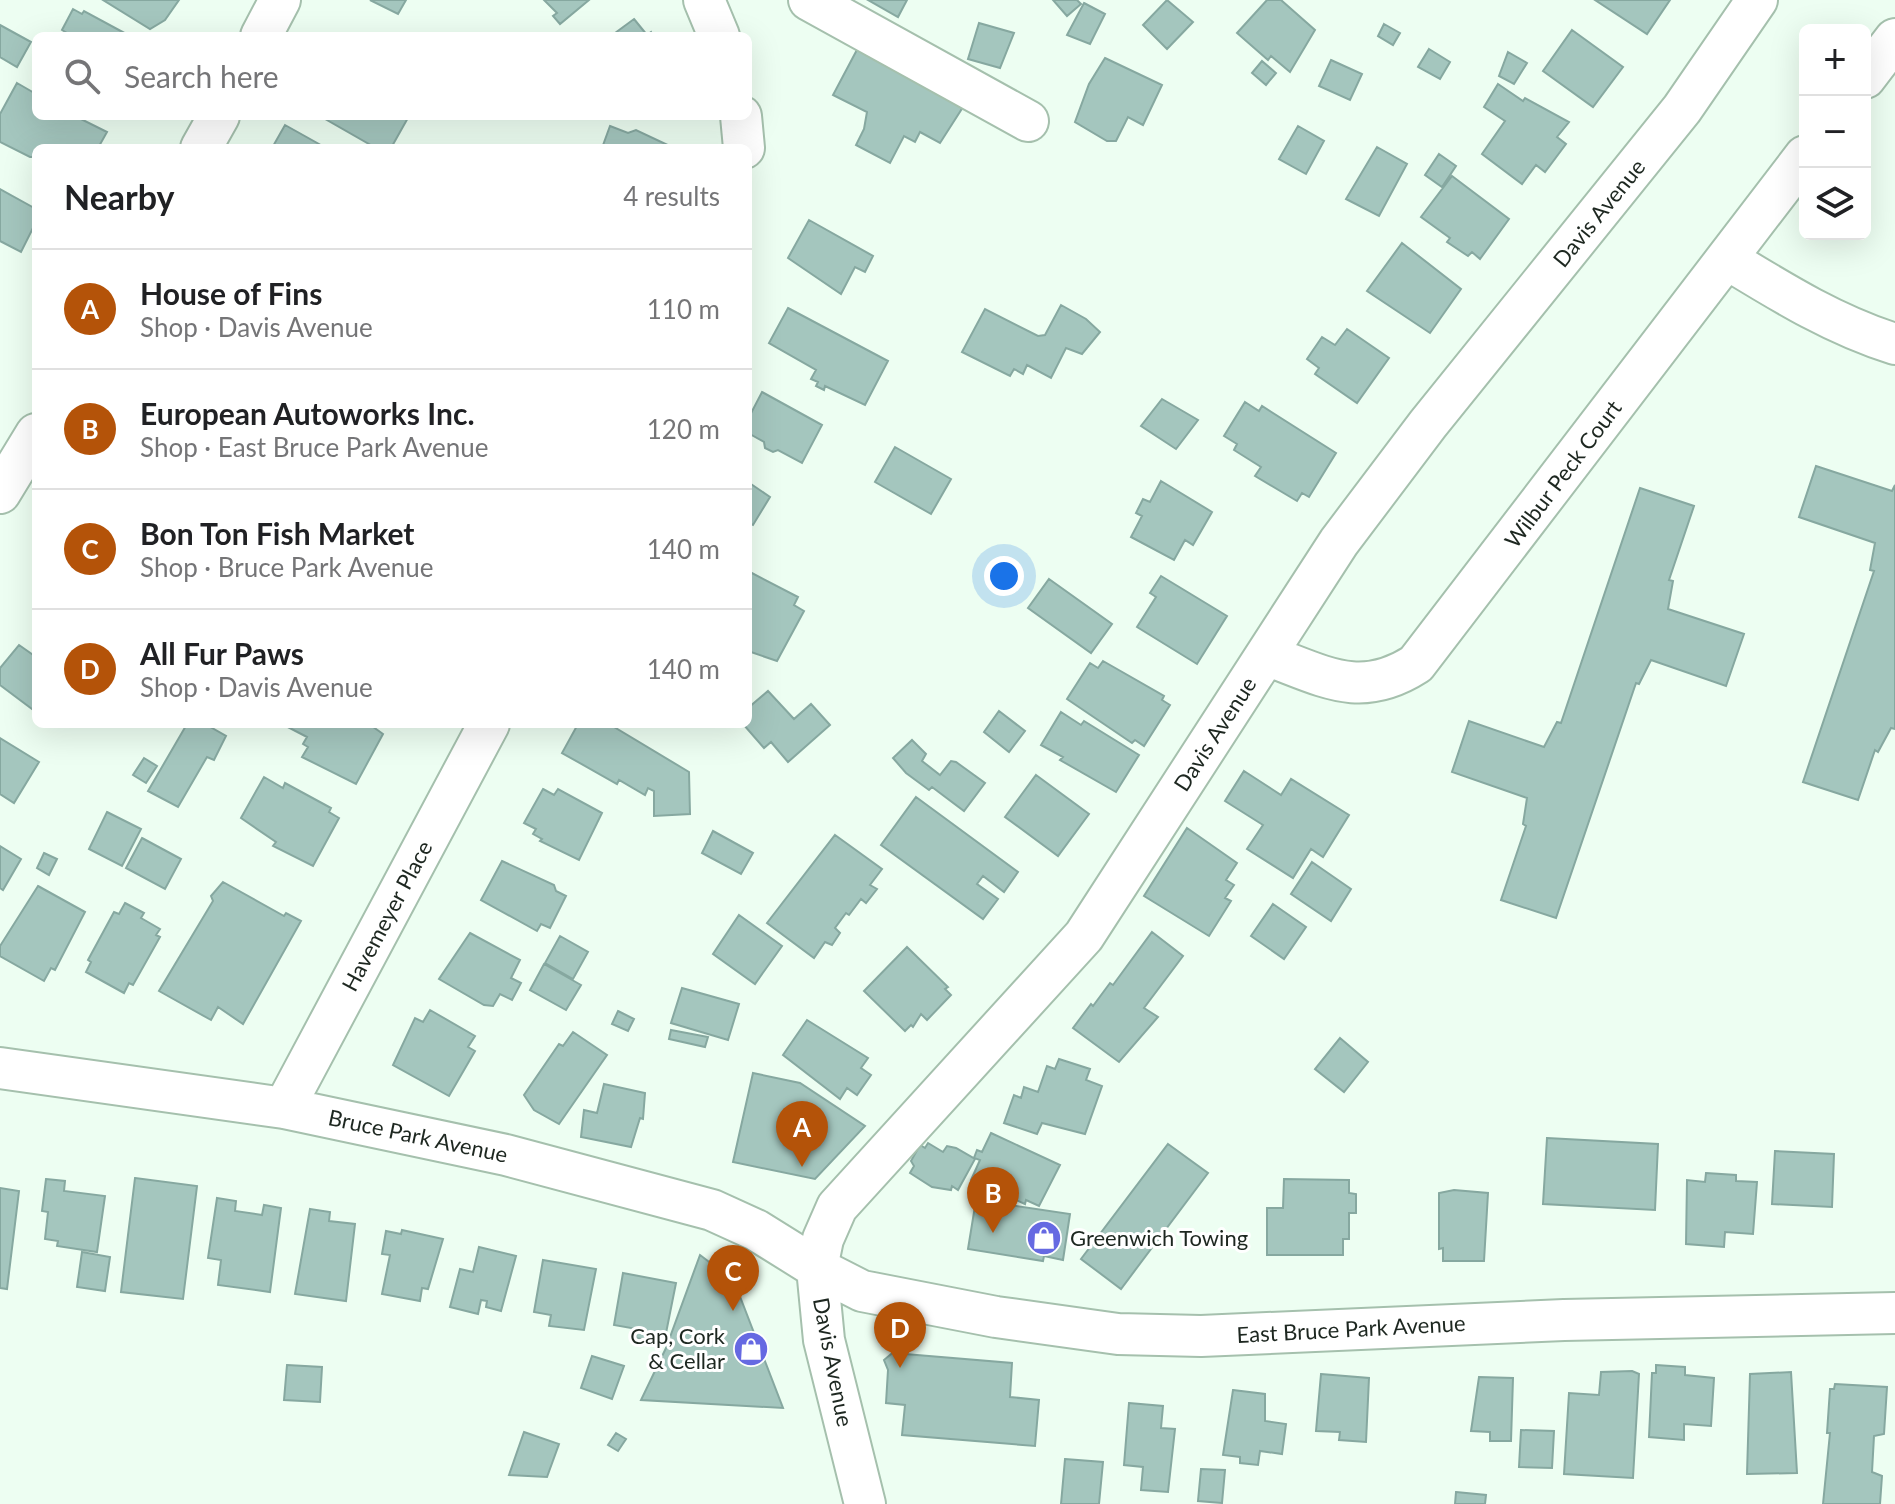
<!DOCTYPE html>
<meta charset="utf-8">
<style>
body{margin:0;font-family:Lato,sans-serif;background:#f2f2f2;color:#202124}
.controls{position:absolute;right:24px;top:24px;display:grid;overflow:hidden;border-radius:12px;box-shadow:0 8px 32px #0002}
.controls button{width:72px;height:72px;display:grid;place-items:center;padding:0;border:0;border-bottom:2px solid #e0e0e0;background:#fff;color:#202124;font:40px sans-serif}
.you{position:absolute;left:1004px;top:576px;width:28px;height:28px;margin:-20px;border:6px solid #fff;border-radius:50%;background:#1a73e8;box-shadow:0 0 0 12px #1a73e833}
.badge{display:grid;place-items:center;width:52px;height:52px;border-radius:50%;background:#b45309;color:#fff;font-size:26px;font-weight:700}
.pin{position:absolute;translate:-50% -66px;filter:drop-shadow(0 2px 4px #0008)}
.pin::after{content:'';position:absolute;top:42px;width:28px;height:24px;background:inherit;clip-path:polygon(0 0,100% 0,50% 100%)}
.list{margin:0;padding:0;list-style:none}
h2{display:flex;justify-content:space-between;align-items:center;height:104px;margin:0;padding:0 32px;font-size:34px}
h2 small{font-size:26px;font-weight:400;color:#757577}
.list li{display:grid;grid-template-columns:52px 1fr auto;gap:24px;align-items:center;box-sizing:border-box;height:120px;padding:0 32px;border-top:2px solid #e0e0e0}
.list b{display:block;font-size:30px;white-space:nowrap}
.list p{margin:0;font-size:26px;white-space:nowrap;color:#757577}
.list em{font-size:26px;font-style:normal;color:#757577}
.icon{flex:none;width:44px;height:44px;fill:none;stroke:currentColor;stroke-width:2;stroke-linecap:round;stroke-linejoin:round}
.map{position:relative;flex:none;width:1895px;height:1504px;overflow:hidden}
.search{position:absolute;background:#fff;box-shadow:0 8px 32px #0002;left:32px;top:32px;width:720px;height:88px;display:flex;align-items:center;gap:20px;box-sizing:border-box;padding:0 28px;border-radius:12px;color:#757577;font-size:30px}
.panel{position:absolute;background:#fff;box-shadow:0 8px 32px #0002;left:32px;top:144px;width:720px;height:584px;border-radius:12px}
.map>svg:first-child{display:block}
</style>
<div class="map">
<svg width="1895" height="1504" viewBox="0 0 1895 1504">
<rect width="100%" height="100%" fill="#edfef2"/>
<path fill="#a4c6be" stroke="#86a8a0" stroke-width="2" d="M103,0h76l-14,20 -15,9z
M370,0h36l-8,14z
M544,0h45l-29,24 -7,-8 4,-3z
M868,0h39l-9,17z
M1053,0h24l4,4 -14,12z
M1167,0l26,22 -26,27 -24,-24z
M1267,0h14l34,30 -25,42 -19,-16 -3,4 -31,-27z
M1595,0h75l-23,34z
M1084,3l21,11 -15,30 -23,-9z
M73,9l9,5 2,-3 46,25h-58l-10,-6z
M634,19l13,16 4,-3 2,4h-42z
M979,23l35,10 -14,35 -32,-9z
M1384,24l16,9 -7,12 -15,-9z
M0,25l31,17 -14,25 -17,-10z
M1572,30l51,37 -30,40 -50,-36z
M859,46l104,61 -23,36 -20,-11 -5,10 -11,-6 -14,27 -34,-18 8,-16 3,-17 -34,-17z
M1429,49l21,13 -10,17 -22,-12z
M1508,52l19,11 -13,21 -15,-8z
M1105,58l57,27 -19,40 -15,-8 -12,24h-9l-32,-19 14,-38z
M1331,60l31,14 -12,26 -31,-14z
M1262,61l14,12 -10,12 -14,-12z
M17,83l19,11v22h39l32,16 -9,16h-62v9h-6l-30,-15v-28z
M1498,84l25,17 2,-3 44,24 -12,15 9,7 -21,28 -9,-7 -14,19 -40,-30 23,-33 -21,-14z
M320,116h89l-18,32h-15z
M285,125l41,23h-54z
M610,126l18,7 8,-3 38,18h-72z
M1298,126l26,15 -18,33 -27,-15z
M1377,147l30,17 -28,52 -33,-17z
M1439,154l17,12 -14,21 -17,-12z
M1452,176l57,43 -29,40 -8,-7 -4,4 -21,-14 3,-4 -29,-21z
M0,189l36,20v13l-15,30 -21,-11z
M809,220l64,36 -8,16 -10,-5 -14,27 -53,-36z
M1402,243l59,46 -31,44 -63,-42z
M1061,305l25,14 14,13 -18,22 -16,-6 -15,30 -24,-13 -4,9 -9,-5 -4,7 -48,-24 23,-43 53,27 7,-1z
M788,308l100,53 -23,44 -40,-19 -1,4 -8,-4 2,-4 -7,-3 5,-9 -47,-27z
M1347,329l42,29 -32,45 -42,-29 4,-6 -12,-9 15,-22 13,8z
M762,392l60,33 -20,38 -24,-13 -5,2 -8,-4 -1,-6 -16,-9v-14z
M1162,399l36,21 -22,29 -35,-23z
M1245,402l14,9 3,-5 74,47 -27,44 -7,-4 -5,8 -42,-25 6,-9 -27,-17 3,-6 -13,-8z
M895,447l56,32 -20,35 -56,-32z
M1816,466l76,25 3,-6v244l-4,-1 -13,24 -3,-2 -17,50 -55,-18 71,-211 -4,-1 5,-27 -76,-26z
M1161,481l51,31 -19,33 -8,-5 -11,20 -43,-23 11,-21 -6,-3 7,-14 7,3z
M748,482l22,15 -17,28 -5,-3z
M1640,488l54,18 -25,74 4,1 -5,28 76,25 -18,52 -75,-26 -12,24 -3,-1 -80,235 -55,-18 25,-74 -3,-2 4,-26 -75,-26 17,-51 75,26 13,-25 4,1z
M748,571l50,26 -4,8 10,6 -27,50 -29,-10z
M1161,576l66,40 -30,48 -60,-37 19,-30 -6,-4z
M1049,579l63,45 -21,29 -63,-45z
M19,645l17,12v55l-36,-27v-17z
M1103,661l61,35 -2,4 8,5 -26,41 -9,-6 -3,3 -65,-44 23,-36 8,5z
M768,691l26,28 17,-15 19,21 -42,37 -17,-20 -7,6 -21,-24h5v-16z
M999,711l26,20 -16,21 -25,-20z
M1061,712l20,13 3,-4 55,34 -23,37 -56,-32 3,-3 -22,-12z
M187,724h18l21,12 -12,24 -7,-3 -29,50 -30,-16z
M282,724h87l14,10 -27,50 -54,-27 6,-10 -5,-3 4,-7z
M578,724h31l80,48 1,42 -36,2v-25l-6,-3 -3,7 -26,-15 -2,4 -55,-31z
M0,738l39,24 -25,41 -14,-9z
M912,740l14,14 -4,7 18,14 11,-14 5,1 29,21 -21,28 -32,-24 -3,3 -23,-17 -13,-15z
M144,758l13,8 -11,17 -13,-8z
M1244,771l37,24 10,-16 58,36 -26,42 -12,-8 -18,29 -46,-29 16,-24 -38,-24z
M1036,775l53,39 -31,42 -53,-39z
M264,777l19,11 2,-5 46,25 -2,4 10,6 -26,48 -40,-20 3,-4 -35,-24z
M543,789l11,6 4,-6 44,24 -23,47 -39,-19 2,-2 -9,-5 3,-5 -12,-6z
M916,797l102,75 -14,20 -21,-16 -6,8 21,15 -15,20 -102,-74z
M107,812l34,17 -19,37 -33,-17z
M1187,828l50,35 -11,17 8,5 -9,13 6,3 -22,35 -65,-40z
M713,831l40,22 -12,21 -39,-21z
M835,835l47,34 -12,16 7,4 -11,14 -5,-4 -12,16 -3,-2 -11,15 5,5 -8,12 -7,-3 -11,16 -47,-35z
M142,838l39,21 -16,30 -39,-21z
M0,846l21,13 -18,31 -3,-2z
M44,853l13,6 -8,16 -12,-7z
M502,861l52,24 2,6 10,5 -16,32 -9,-4 -4,7 -56,-31z
M1312,862l39,27 -20,32 -40,-27z
M223,882l61,34 2,-3 15,8 -58,103 -25,-17 -7,13 -52,-29 54,-90 -2,-5z
M38,886l47,26 -30,58 -4,-2 -7,13 -44,-25v-10z
M125,903l19,10 -3,5 19,11 -4,6 4,2 -27,48 -4,-2 -5,10 -38,-21 5,-10 -3,-2 26,-48 5,2z
M1273,904l33,23 -22,32 -33,-23z
M739,915l43,31 -27,38 -42,-30z
M1152,932l31,24 -39,52 14,9 -39,45 -46,-34 18,-24 2,2 17,-23 3,2z
M470,933l50,27 -9,18 10,5 -9,17 -12,-6 -7,12 -9,-1 -45,-26z
M560,936l28,16 -15,27 -28,-16z
M907,947l41,40 -3,2 6,6 -24,25 -6,-6 -8,13 -2,-2 -6,6 -41,-40z
M544,964l37,21 -15,25 -36,-20z
M682,988l57,16 -11,36 -57,-17z
M430,1010l45,26 -7,11 7,4 -26,45 -56,-31 22,-47 8,4z
M618,1011l16,8 -6,12 -16,-7z
M807,1020l61,38 -7,10 10,7 -14,20 -10,-7 -7,11 -57,-44z
M671,1030l37,7 -3,10 -36,-8z
M573,1032l34,23 -48,69 -25,-14 -10,-15 35,-51 4,2z
M1340,1038l28,24 -24,30 -29,-23z
M1059,1059l31,10 -4,11 16,6 -17,48 -43,-11 -5,11 -33,-11 10,-28 7,3 3,-11 14,5 9,-26 8,3z
M753,1073l47,10 65,43 -50,53 -82,-17z
M604,1084l41,9 -2,26 -3,-1 -9,29 -50,-10 3,-27 13,3z
M991,1133l69,32 -21,41 -13,-6 -1,4 -54,-24 9,-20 -6,-2 3,-8 5,2z
M1547,1138l111,6 -3,66 -112,-6z
M928,1143l15,9 4,-6 9,2 19,11 -17,31 -6,-4 -1,4 -19,-3 -22,-14 4,-7 -3,-5 9,-16 5,3z
M1168,1144l40,29 -87,116 -40,-30z
M1775,1151l59,3 -2,53 -60,-3z
M1706,1173l30,2v6l21,1 -4,52 -28,-2 -1,15 -38,-3 1,-64 18,2z
M135,1178l62,8 -14,113 -62,-7z
M46,1179l19,2 -1,10 41,5 -8,56 -40,-6 1,-5 -13,-2 3,-27 -6,-1z
M1284,1179l65,1v13l7,1v19h-7v26h-6v16h-76v-47h16z
M0,1188l19,3 -12,98 -7,-1z
M1454,1190l34,3 -4,68h-41v-13l-4,1v-56z
M217,1198l19,3 -1,10 27,4 2,-10 17,3 -11,84 -52,-7 3,-25 -13,-2z
M976,1200l94,14 -7,46 -19,-4 -1,5 -75,-12z
M310,1209l20,3 -1,9 26,3 -9,77 -51,-7z
M402,1230l41,9 -15,50 -6,-1 -2,13 -38,-7 8,-39 -8,-1 4,-23 15,3z
M479,1247l37,9 -15,55 -15,-4 1,-6 -6,-1 -3,14 -28,-7 10,-38 13,3z
M82,1252l28,5 -5,34 -28,-4z
M700,1255l21,16 18,23 44,114 -142,-8 25,-52z
M543,1260l53,9 -12,61 -35,-4 2,-11 -17,-3z
M623,1273l53,10 -12,60 -28,-5 1,-9 -23,-4z
M896,1350l9,4 107,9 -2,34 29,3 -4,46 -133,-11 3,-30 -19,-2 2,-33 -4,-10z
M592,1356l32,10 -12,33 -31,-11z
M287,1365l35,2 -2,35 -36,-2z
M1656,1365l29,2v8l29,3 -3,48 -27,-2v16l-35,-3 3,-64h4z
M1632,1371l7,3 -6,104 -69,-4 5,-81 30,2 2,-23z
M1791,1372l6,101 -50,1 3,-100z
M1321,1374l48,4 -3,64 -27,-2 1,-8 -24,-1z
M1479,1377l34,1 -2,63h-21v-9l-19,-1z
M1835,1384l52,3 -3,47 -10,2 -2,36 10,4 -2,28h-57l7,-71h-3l3,-44h4z
M1233,1390l32,4v27l21,3 -4,30 -22,-3 -2,14 -18,-2v-6l-17,-2z
M1129,1403l34,3 -2,22 14,1 -7,63 -27,-2 2,-23 -19,-2z
M1521,1430l33,1 -2,37 -33,-1z
M524,1432l35,12 -12,33 -38,-2z
M616,1433l10,6 -8,12 -10,-6z
M1065,1459l38,3 -4,42h-38z
M1201,1469l24,1 -3,33 -24,-2z
M1456,1492l30,3 -1,9h-30z"/>
<g fill="none" stroke-linecap="round" stroke-linejoin="round">
<g stroke="#a5c0ad" stroke-width="44">
<path id="minor" d="M704,0l15,36
M809,0l219,121
M261,36l19,-36
M1865,78l30,-39
M741,116l3,32
M201,148l18,-32
M1727,259c54,33 107,66 168,85
M0,493l36,-59
M1266,655c58,21 94,45 150,9l389,-508
M0,1068l284,40 222,47 206,55 44,20 61,38 45,23 134,26 122,17 83,2 363,-16 331,-7
M284,1108l205,-384
M865,1504l-41,-164 -7,-72 6,-29 14,-32 247,-271 255,-394 89,-118 254,-315 75,-109"/>
</g>
<use href="#minor" stroke="#fff" stroke-width="40"/>
</g>
<defs>
<g id="shop-disc" transform="scale(1.8)"><circle r="9.5" fill="#6669e2" stroke="#fff"/><path d="M-5-2.5h2.3a2.7 3.5 0 0 1 5.4 0H5L5.5 6h-11ZM-1.5-2.5h3a1.5 2.3 0 0 0-3 0Z" fill="#fff"/></g>
</defs>
<g fill-rule="evenodd">
<use href="#shop-disc" x="1044" y="1238"/>
<use href="#shop-disc" x="751" y="1349"/>
</g>
<g text-anchor="middle" stroke-width="6" stroke-linejoin="round" paint-order="stroke">
<g font-size="22" fill="#1d2720" stroke="#fff">
<text transform="translate(1599 213) rotate(-51)" y="8">Davis Avenue</text>
<text transform="translate(1563 474) rotate(-53)" y="8">Wilbur Peck Court</text>
<text transform="translate(1215 734) rotate(-57)" y="8">Davis Avenue</text>
<text transform="translate(387 916) rotate(-62)" y="8">Havemeyer Place</text>
<text transform="translate(418 1136) rotate(12)" y="8">Bruce Park Avenue</text>
<text transform="translate(1351 1329) rotate(-3)" y="8">East Bruce Park Avenue</text>
<text transform="translate(833 1362) rotate(79)" y="8">Davis Avenue</text>
</g>
<g font-size="22" fill="#1d2720" stroke="#fff" text-anchor="start">
<text x="1070" y="1246">Greenwich Towing</text>
<text x="725" y="1344" text-anchor="end">Cap, Cork<tspan x="725" dy="25">&amp; Cellar</tspan></text>
</g>
</g>
</svg>
<div class="controls">
<button>+</button>
<button>−</button>
<button><svg class="icon" aria-label="layers" viewBox="0 0 24 24"><path d="M12 4l9 5-9 5-9-5zM3 14l9 5 9-5"/></svg></button>
</div>
<div class="you"></div>
<div class="pin badge" style="left:802px;top:1167px">A</div>
<div class="pin badge" style="left:993px;top:1233px">B</div>
<div class="pin badge" style="left:733px;top:1311px">C</div>
<div class="pin badge" style="left:900px;top:1368px">D</div>
<div class="search"><svg class="icon" aria-label="search" viewBox="0 0 24 24"><circle cx="10" cy="10" r="6"/><path d="M15 15l6 6"/></svg>Search here</div>
<section class="panel">
<h2>Nearby<small>4 results</small></h2>
<ul class="list">
<li><span class="badge">A</span><div><b>House of Fins</b><p>Shop · Davis Avenue</p></div><em>110 m</em></li>
<li><span class="badge">B</span><div><b>European Autoworks Inc.</b><p>Shop · East Bruce Park Avenue</p></div><em>120 m</em></li>
<li><span class="badge">C</span><div><b>Bon Ton Fish Market</b><p>Shop · Bruce Park Avenue</p></div><em>140 m</em></li>
<li><span class="badge">D</span><div><b>All Fur Paws</b><p>Shop · Davis Avenue</p></div><em>140 m</em></li>
</ul>
</section>
</div>
